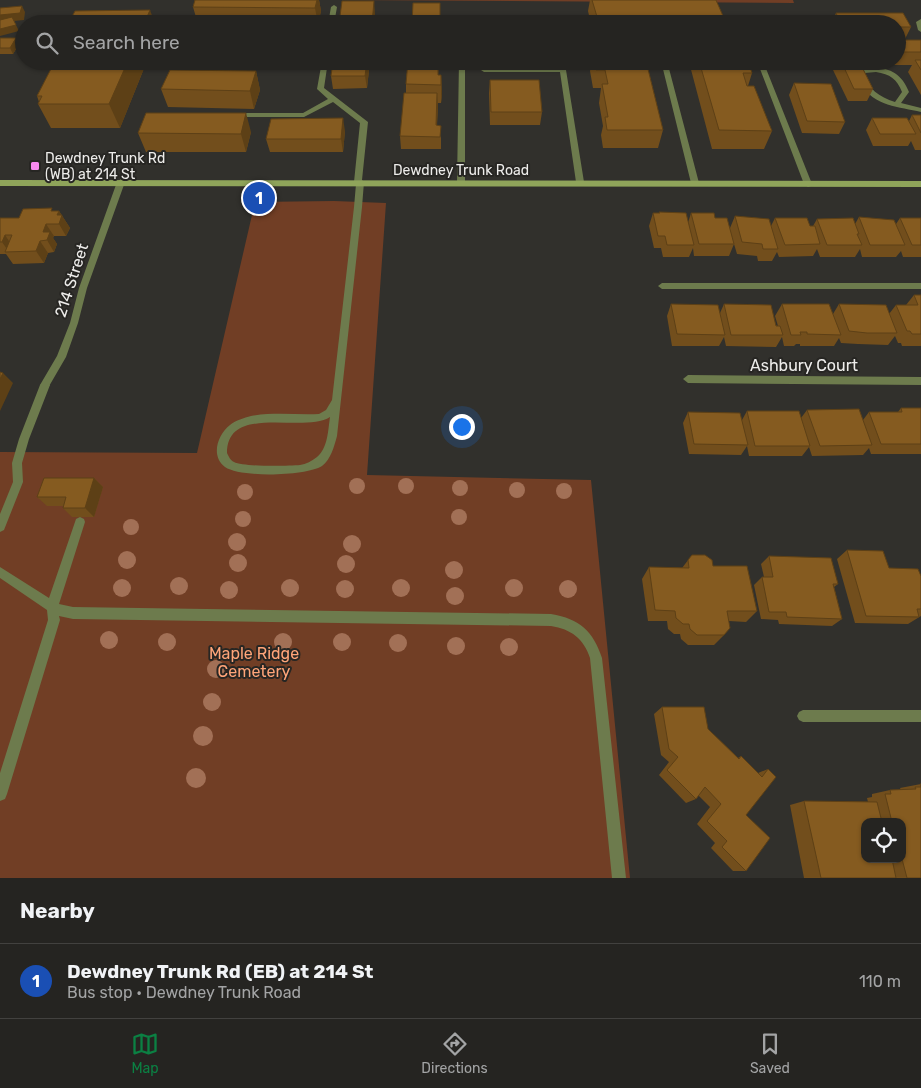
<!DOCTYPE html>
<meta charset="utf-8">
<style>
body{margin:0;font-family:Rubik,sans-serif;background:#31302e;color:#f1f3f6}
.controls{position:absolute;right:15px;bottom:15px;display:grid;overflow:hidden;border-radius:10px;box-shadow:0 1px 4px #0004}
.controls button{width:45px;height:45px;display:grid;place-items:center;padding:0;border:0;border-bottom:1px solid #42413f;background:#252421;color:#f1f3f6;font:25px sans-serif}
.you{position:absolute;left:461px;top:426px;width:18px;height:18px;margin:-12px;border:4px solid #fff;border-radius:50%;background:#1a73e8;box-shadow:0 0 0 8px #1a73e833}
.badge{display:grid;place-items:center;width:32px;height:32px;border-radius:50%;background:#0b8043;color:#fff;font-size:16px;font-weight:700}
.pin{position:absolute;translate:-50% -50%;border:2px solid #fff;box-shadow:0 1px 5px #0006}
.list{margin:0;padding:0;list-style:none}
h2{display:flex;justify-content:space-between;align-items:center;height:65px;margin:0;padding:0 20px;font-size:21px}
h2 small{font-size:16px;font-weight:400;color:#a3a4a5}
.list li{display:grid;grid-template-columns:32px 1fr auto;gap:15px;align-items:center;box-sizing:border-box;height:75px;padding:0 20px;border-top:1px solid #42413f}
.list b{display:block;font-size:19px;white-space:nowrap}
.list p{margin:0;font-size:16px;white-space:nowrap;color:#a3a4a5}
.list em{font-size:16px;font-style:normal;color:#a3a4a5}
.icon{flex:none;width:28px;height:28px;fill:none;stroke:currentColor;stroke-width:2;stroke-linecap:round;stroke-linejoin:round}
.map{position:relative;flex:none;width:921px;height:878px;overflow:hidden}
.search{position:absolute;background:#252421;box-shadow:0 1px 4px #0004;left:15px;right:15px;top:15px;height:55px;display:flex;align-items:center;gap:12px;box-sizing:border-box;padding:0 18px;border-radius:28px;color:#a3a4a5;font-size:19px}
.sheet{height:140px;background:#252421}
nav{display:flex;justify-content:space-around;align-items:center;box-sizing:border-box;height:70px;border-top:1px solid #42413f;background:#252421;font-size:14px;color:#a3a4a5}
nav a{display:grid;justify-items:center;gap:2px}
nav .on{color:#0b8043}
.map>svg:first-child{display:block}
</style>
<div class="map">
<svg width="921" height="878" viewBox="0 0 921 878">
<rect width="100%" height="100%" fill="#31302c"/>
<path fill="#713e25" d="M342,0h451l1,3z
M334,201l52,2 -19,272 224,5 39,398h-630v-426l197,1 58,-251z"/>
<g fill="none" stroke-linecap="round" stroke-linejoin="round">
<path fill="#6d7b4d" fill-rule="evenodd" d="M334,5l3,2 -3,17h-6l3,-17z
M744,16l3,2 2,6h-6l-2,-6z
M462,18l3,2v4h-6v-4z
M921,19v13l-3,-2 -2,-8z
M322,61h6l-4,27 44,34 -6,58 2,2 -2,25 -25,229c-3,11 -6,23 -15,30 -16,10 -81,12 -97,1 -15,-11 -7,-33 5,-42 6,-5 14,-7 21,-9 22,-4 46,-1 68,-2l7,-4 6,-10 22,-193 2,-23 -2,-2 6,-59 -27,-21 -29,15h-70l-4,-2 4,-2h69l25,-14 -11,-10zM330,417c-2,13 -2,31 -13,40 -5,4 -11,7 -17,8 -12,1 -57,2 -66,-3 -4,-2 -5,-5 -7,-9 0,-50 77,-19 103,-36z
M459,61h6v121l-4,3 -4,-3z
M550,61h7l9,9 18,112 -4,3 -4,-3 -16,-110h-76l-3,-2 3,-2h73z
M661,61h6l32,122 -1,2 -3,1 -4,-3z
M757,61h6l49,123 -1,2 -3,1 -4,-3z
M854,61h6l3,8c22,-3 37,1 46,23l-8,11 20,5v4c-21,-5 -48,-6 -60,-28 -4,-7 -5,-15 -7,-23zM876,72c14,2 21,7 26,20l-7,10c-16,-5 -27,-13 -31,-29z
M662,283h259v6h-259l-4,-3z
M45,381l5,4 -21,54 -7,24 1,19 -19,48 -4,2v-18l13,-32 -1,-19 7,-24 21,-54z
M80,517l4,2 1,3 -26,82 14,3 478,7c29,5 42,17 51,44l24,220h-14l-22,-220c-6,-19 -19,-29 -39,-32l-478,-7 -14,-3 1,4 -53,174 -2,5 -5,2v-28l48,-153 -1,-10 -47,-32v-11l49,31 26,-76 1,-3z"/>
<path fill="#6d7b4d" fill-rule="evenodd" d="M121,179l4,3 -38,106 -9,35 -12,34 -18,31h-6l-2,-3 17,-29 13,-33 9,-35 38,-106z
M688,375l233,2v8l-233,-2 -5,-4z
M803,710h118v12h-118l-4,-2 -2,-4 2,-4z"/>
<path fill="#8fa45a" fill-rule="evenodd" d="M0,180l921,1v6l-921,-1z"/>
</g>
<g fill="#a27056">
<circle cx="357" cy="486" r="8"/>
<circle cx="406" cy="486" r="8"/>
<circle cx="460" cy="488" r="8"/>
<circle cx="517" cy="490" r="8"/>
<circle cx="564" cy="491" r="8"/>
<circle cx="245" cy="492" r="8"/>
<circle cx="459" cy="517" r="8"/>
<circle cx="243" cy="519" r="8"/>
<circle cx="131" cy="527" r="8"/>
<circle cx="237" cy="542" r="9"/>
<circle cx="352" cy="544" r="9"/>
<circle cx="127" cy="560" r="9"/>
<circle cx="238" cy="563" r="9"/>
<circle cx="346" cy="564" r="9"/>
<circle cx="454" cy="570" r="9"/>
<circle cx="179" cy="586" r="9"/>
<circle cx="122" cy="588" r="9"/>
<circle cx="290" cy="588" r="9"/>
<circle cx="401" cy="588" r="9"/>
<circle cx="514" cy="588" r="9"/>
<circle cx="345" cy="589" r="9"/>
<circle cx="568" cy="589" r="9"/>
<circle cx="229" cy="590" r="9"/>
<circle cx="455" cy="596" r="9"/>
<circle cx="109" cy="640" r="9"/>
<circle cx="167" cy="642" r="9"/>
<circle cx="283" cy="642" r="9"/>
<circle cx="342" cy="642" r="9"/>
<circle cx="398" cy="643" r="9"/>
<circle cx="456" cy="646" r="9"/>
<circle cx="509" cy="647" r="9"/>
<circle cx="216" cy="669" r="9"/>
<circle cx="212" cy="702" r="9"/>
<circle cx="203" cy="736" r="10"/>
<circle cx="196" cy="778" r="10"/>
</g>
<path fill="#724e1c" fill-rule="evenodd" d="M195,0h124l2,11 -3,13h-120l-5,-17z
M590,0h126l7,16 -2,8h-130l-3,-13z
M836,13h67l8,14 -6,12h-8v-15h-66z
M0,38l19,6 -6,10h-13z
M897,40l24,1v54l-13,-23 4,-7h-23l-2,-4h10z
M48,61h99l-27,67h-69l-13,-24 1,-2 -2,-6 14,-26 -4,-7z
M183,61h83l-2,8h-78z
M333,61h37l-3,27 -34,1 -2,-13z
M408,61h31l-1,14h3l1,19 -1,9h-3l-1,23 4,12v11h-40l-1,-13 6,-43v-9z
M582,61h64l17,69 -5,18h-55l-2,-13 2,-9 -4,-23 2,-15h-8l-3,-17 2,-9h-10z
M681,61h67l4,12 -4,13 24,45 -8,18h-52l-23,-87h-8z
M837,61h22l14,28 -6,12h-19l-15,-31z
M256,71l4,19 -6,19 -86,-2 -7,-18z
M490,80l52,32 -2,13h-50l-1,-32z
M794,83l51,39 -6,12 -37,-1 -13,-38z
M912,115h9v35h-6l-4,-9 -3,5h-35l-7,-16 6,-12 37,3z
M345,131l-2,21h-73l-4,-13z
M251,132l-5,20h-100l-8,-19z
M54,211h5l11,17 -4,8h-12l-1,2 4,6 -3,8 -6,1 -4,10 -31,1 -7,-10h-6v-36h19z
M659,212l29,11 3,-10 24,5 15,10 5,-12 36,10 4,-8 35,8h3l4,-7 38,5 4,-7 37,7 4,-6h21v39h-18l-2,-6 -5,6h-34l-2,-8 -5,8h-35l-3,-8 -4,7 -34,1 -2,-5 -5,9h-14l-1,-5 -20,-2 -3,-10 -5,12h-35l-1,-8 -4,9h-26l-2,-9h-7l-5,-22 4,-13h6z
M914,295h7v51h-19l-1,-3h-3l-3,-7 -7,9 -30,-1 -17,-1 -2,-5 -5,8h-34v-2h-4l-2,2h-10l-2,-9 -6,10 -50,-1 -2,-9 -5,9h-47l-5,-30 4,-12 49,9 4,-9 54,22 -3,-10 7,-12 51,10 6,-10 50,10 7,-9h10z
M901,408h20v46h-50l-2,-6 -6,7 -51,1 -3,-9 -7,9h-53l-2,-10 -6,9 -52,-1 -6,-31 5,-11 54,8 5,-9 54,7 6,-8 56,10 6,-8h29z
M94,478l9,9 -9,30h-22l-9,-9v-2h-16l-10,-9z
M847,550l42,18 32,8v40l-13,8 -53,-1 -18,-64z
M692,555l21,11 44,45 -11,11 -17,-1 -5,14 -10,10h-26l-7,-6 -1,-5h-6l-6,-5 -1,-8h-19l-6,-42 7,-12 33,1z
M769,556l69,28 -4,3 8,32 -10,7 -53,-2 -1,-4 -17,-1 -7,-34 8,-8h2l-3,-13z
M662,707l46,22 30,29 3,-2 17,17 10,-4 -22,46v56h-13l-22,-23 4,-5 -18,-19 13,-17 -12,-12 -2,4 -10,4 -27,-28 10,-13 -8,-7 -7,-41z
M921,784v94h-117l-14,-73 14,-4 64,1 -1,-4 5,-1v-3l18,-4h11l-1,-2zM865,822h37v37h-37z"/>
<path fill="#5d4016" d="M317,0h2l2,11 -3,13 -3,-16z
M374,1l1,13 -1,10h-2z
M22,6l3,6 -1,8 -10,1 5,10 -19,5v-21z
M150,10l5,14h-11z
M16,38l3,6 -6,10 -3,-6z
M128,61h19l-27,67 -11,-24z
M262,61h4l-2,8z
M367,61h3l-3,27 -2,-12z
M256,71l4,19 -6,19 -4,-18z
M441,75l1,19 -1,9z
M437,93l1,13 -2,32v-13z
M246,113l5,19 -5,20 -5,-18z
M343,118l2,13 -2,21 -2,-13z
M59,211l11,17 -4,8 -7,-12 -2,-9z
M46,224l8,12 -1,2 4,6 -3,8 -7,-12 -4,-8z
M5,235l8,12 -4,5 -7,-10z
M40,241l8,12 -4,10 -8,-12z
M3,373l10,10 -13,28v-32z
M94,478l9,9 -9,30 -9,-9z"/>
<path fill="#855b20" stroke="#5d4016" d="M195,0h122l-2,8 -122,-1z
M592,0h124l7,16 -125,4z
M342,1h32l-2,23h-33z
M413,3h27v21h-28z
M22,6l-2,7 -20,2v-7z
M150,10l-6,14h-76l7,-13z
M836,13h67l8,14h-14v-3h-56z
M12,17l4,8 -16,4v-9z
M0,38h16l-6,10h-10z
M897,40h24v12h-24z
M915,60h6v10z
M48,61h80l-19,43h-71l4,-8h-5l17,-33h-7z
M333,61h34l-2,15h-34z
M408,61h30v14h3v10l-35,-1z
M595,61h51l17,69h-56l-2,-13h3l-6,-33h6l-3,-14h-9z
M699,61h49l4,12h-9l4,13h7l18,45 -53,-1z
M841,61h18l14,28h-19z
M170,70l86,1 -6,20 -89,-2z
M490,80h49l3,32h-51z
M794,83l37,1 14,38 -38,-1z
M404,93h33l-1,32 5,1 -1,11 -40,-1z
M146,113h100l-5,21 -103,-1z
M912,115h9v18z
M343,118l-2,21h-75l5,-20z
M872,118h35l9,16h-36z
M52,208l-1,3h8l-2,4h5l-3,9h-13l-3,8h7l-3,8 -7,1 -4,10 -31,1 7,-17h-7l-3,7h-2v-24h19l4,-9z
M659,212l27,1 8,32h-27l-2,-9h-7l-5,-23h7z
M691,213h23l1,5h12l7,26h-35z
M735,216l34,3 9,30h-15l-1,-5 -20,-2z
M859,217l35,3 11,25h-35z
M775,218h32l3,8h5l5,18 -35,1z
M853,218l6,16h-2l5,11h-35l-10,-26z
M900,218h21v27h-9z
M914,295h7v39h-9l-2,-3h-3l-11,-26h22z
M671,304l47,1 7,30 -48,-1z
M724,304l47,1 5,21h4l3,9h-52z
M782,304h47l12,31 -34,-1v-2h-7l1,3h-10z
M839,304l47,1 11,28h-30l-18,-2z
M0,372l3,1 -3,6z
M901,408h20v36h-40l-12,-32h33z
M859,409l13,36 -52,1 -13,-36z
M747,411h52l11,35h-55z
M688,412l52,1 8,32 -54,-1z
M44,478h50l-9,30h-22l3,-11h-29z
M847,550l36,1 6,17 29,1 3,7v33h-4l2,8 -53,-1z
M692,555h13l7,5 1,6h34l10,45h-30l3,17 -6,7h-27l-7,-6 -1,-5h-6l-7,-6 -1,-7 -20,-1 -6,-43 40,1 -1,-8z
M769,556l62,2 7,26h-5l9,35 -55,-2 -1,-5h-17l-7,-35h11z
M662,707h42l4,22 31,30 2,-3 21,21 6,-8 8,8 -30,38 24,23 -24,33 -24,-24 5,-6 -20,-20 14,-17 -16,-17 -9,12 -29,-29 11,-13 -9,-8z
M920,784h1v94h-14l-5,-19v-37h-10l-7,-28h6l-1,-4 26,-1 -1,-2h6z
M804,801l73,1 5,20h-17v37h27l4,19h-75z"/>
<rect fill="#f689ee" stroke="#272623" stroke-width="2" x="30" y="161" width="10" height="10" rx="2.5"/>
<g text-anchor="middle" stroke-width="4" stroke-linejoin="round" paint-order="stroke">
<g font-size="14" fill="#edecea" stroke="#272623" text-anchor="start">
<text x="45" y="163">Dewdney Trunk Rd<tspan x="45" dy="16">(WB) at 214 St</tspan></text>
</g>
<g font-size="14" fill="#edecea" stroke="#272623">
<text x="461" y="175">Dewdney Trunk Road</text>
</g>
<g font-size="16" fill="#edecea" stroke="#272623">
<text transform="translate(71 280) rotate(-72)" y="6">214 Street</text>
<text x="804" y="371">Ashbury Court</text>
</g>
<g font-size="16" fill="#ffa579" stroke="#272623">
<text x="254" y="659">Maple Ridge<tspan x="254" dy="18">Cemetery</tspan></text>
</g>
</g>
</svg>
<div class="controls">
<button><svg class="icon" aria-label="locate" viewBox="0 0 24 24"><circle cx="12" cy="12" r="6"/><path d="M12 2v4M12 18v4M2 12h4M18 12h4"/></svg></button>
</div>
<div class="you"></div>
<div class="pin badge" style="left:259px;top:198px;background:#1a4fb4">1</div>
<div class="search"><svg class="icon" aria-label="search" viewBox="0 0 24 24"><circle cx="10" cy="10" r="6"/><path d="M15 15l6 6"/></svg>Search here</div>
</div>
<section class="sheet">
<h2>Nearby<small></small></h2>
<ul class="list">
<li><span class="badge" style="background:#1a4fb4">1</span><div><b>Dewdney Trunk Rd (EB) at 214 St</b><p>Bus stop · Dewdney Trunk Road</p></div><em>110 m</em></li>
</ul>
</section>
<nav>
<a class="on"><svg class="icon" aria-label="map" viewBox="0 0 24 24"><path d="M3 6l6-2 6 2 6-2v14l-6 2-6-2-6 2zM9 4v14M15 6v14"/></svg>Map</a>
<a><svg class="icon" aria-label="directions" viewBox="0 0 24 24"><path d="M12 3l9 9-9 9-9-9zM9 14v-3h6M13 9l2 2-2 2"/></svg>Directions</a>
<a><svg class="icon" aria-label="saved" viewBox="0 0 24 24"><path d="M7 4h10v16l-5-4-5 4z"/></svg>Saved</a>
</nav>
